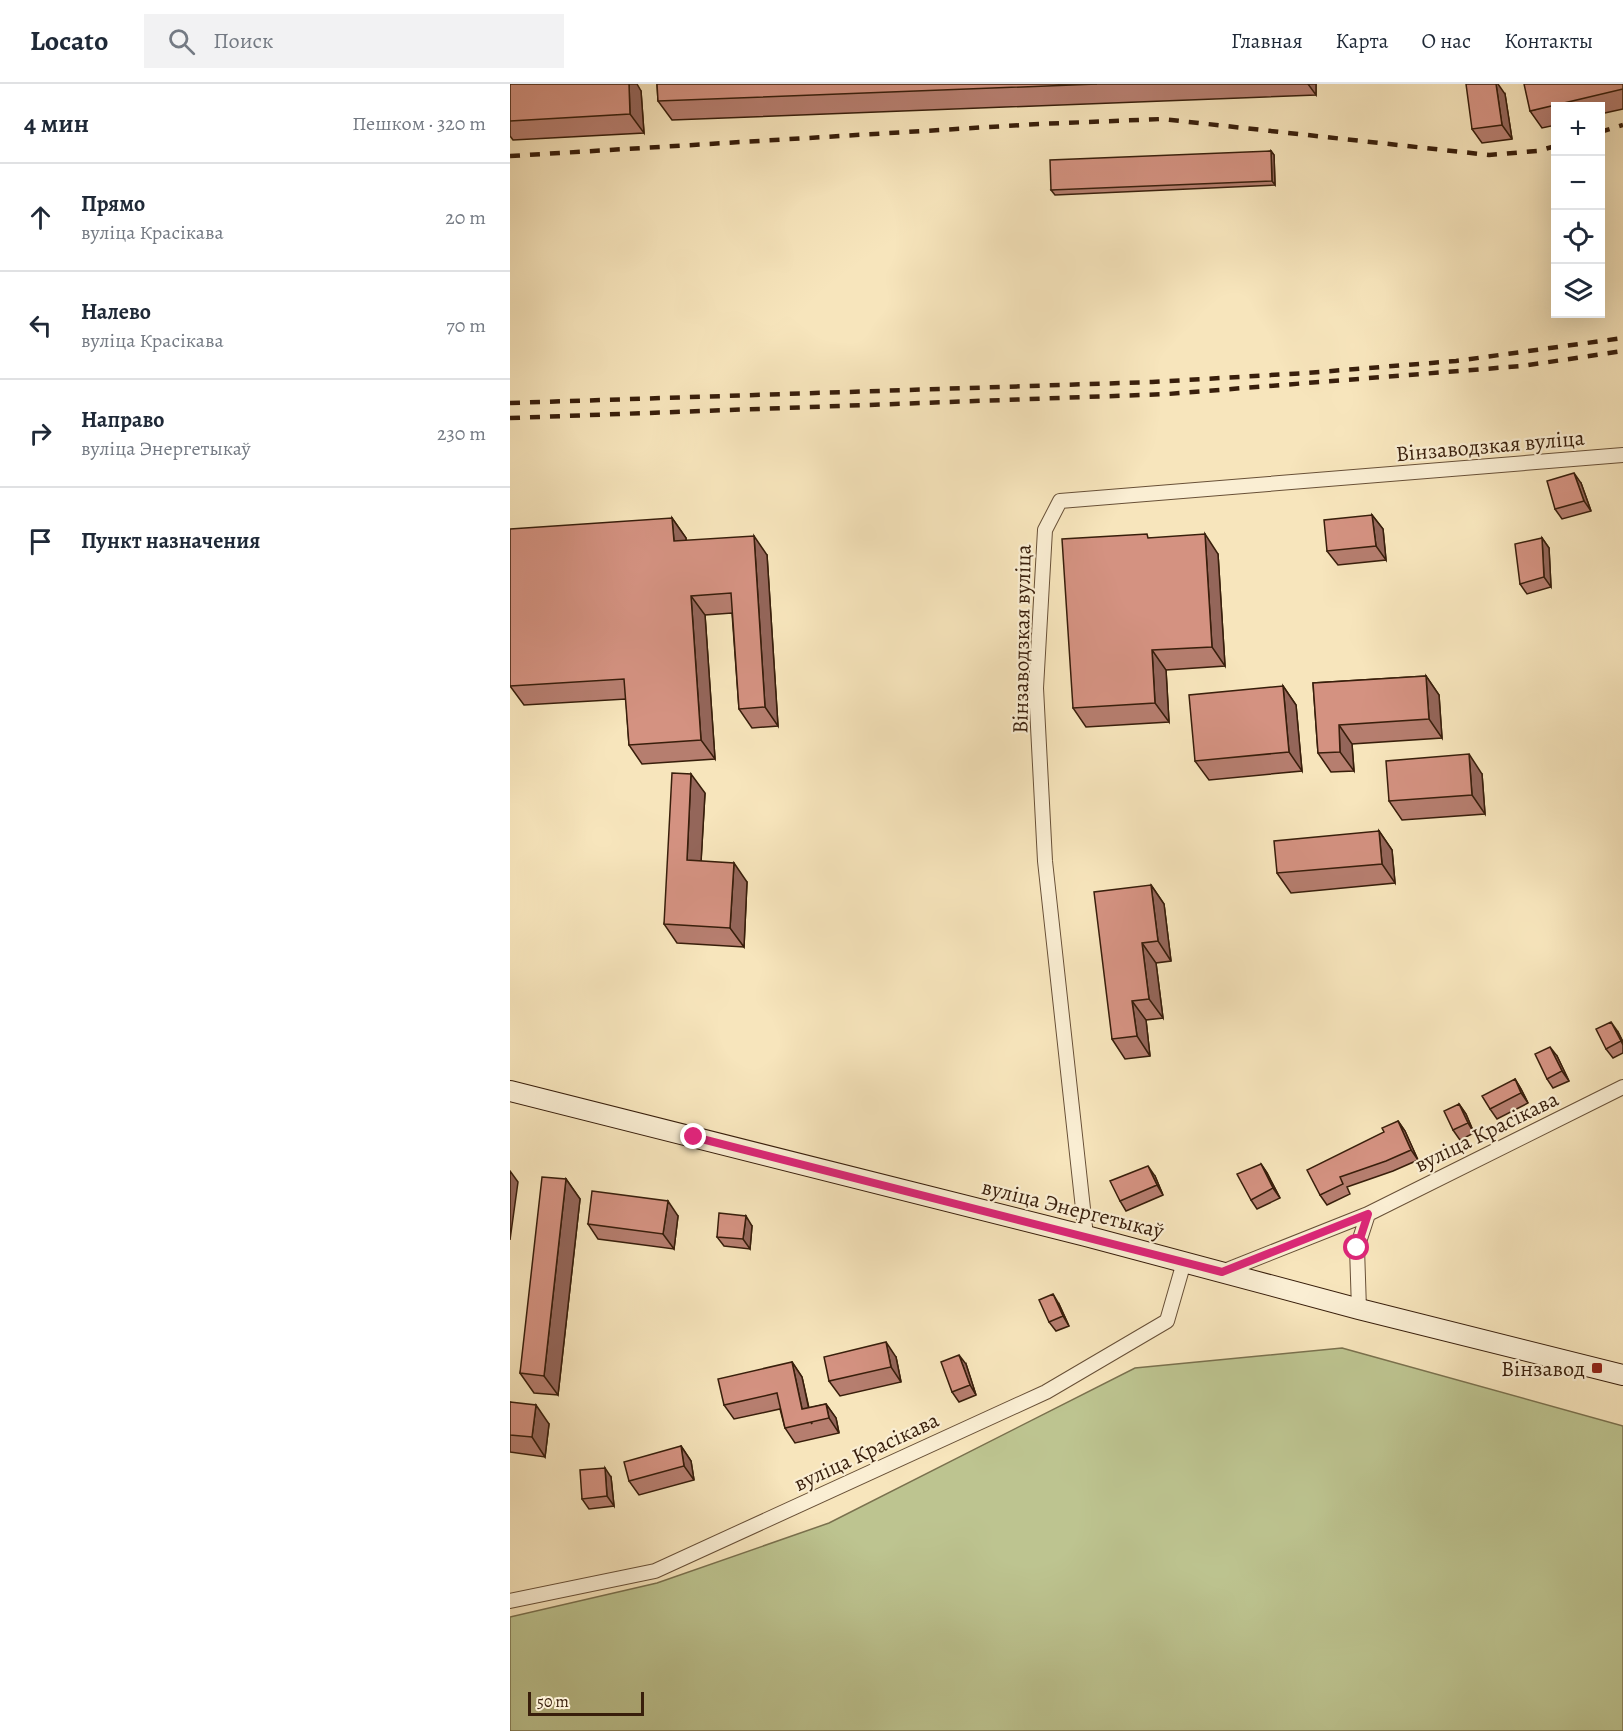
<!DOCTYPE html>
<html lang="ru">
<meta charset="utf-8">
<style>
body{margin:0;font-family:Alegreya,serif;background:#f2f2f3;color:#1f2937}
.controls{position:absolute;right:18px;top:18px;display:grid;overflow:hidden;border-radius:0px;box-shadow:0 6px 24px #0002}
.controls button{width:54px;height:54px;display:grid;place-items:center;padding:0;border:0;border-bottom:2px solid #e0e1e3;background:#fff;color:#1f2937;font:30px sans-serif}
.scale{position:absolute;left:18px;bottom:15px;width:116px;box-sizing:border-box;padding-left:6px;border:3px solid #381e0b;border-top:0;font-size:16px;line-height:21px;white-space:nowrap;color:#381e0b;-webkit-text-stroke:4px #faeed3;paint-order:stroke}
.stop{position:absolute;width:18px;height:18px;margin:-14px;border:4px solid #db2777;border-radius:50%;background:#fff}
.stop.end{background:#db2777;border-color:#fff;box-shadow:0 2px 6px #0008}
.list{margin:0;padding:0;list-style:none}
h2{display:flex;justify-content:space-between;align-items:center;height:78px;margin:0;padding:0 24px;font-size:26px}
h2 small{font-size:20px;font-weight:400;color:#747a83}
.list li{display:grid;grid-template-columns:39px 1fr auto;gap:18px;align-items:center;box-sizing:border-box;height:108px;padding:0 24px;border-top:2px solid #e0e1e3}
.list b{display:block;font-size:22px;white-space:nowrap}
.list p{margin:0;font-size:20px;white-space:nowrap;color:#747a83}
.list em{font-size:20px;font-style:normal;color:#747a83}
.icon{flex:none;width:33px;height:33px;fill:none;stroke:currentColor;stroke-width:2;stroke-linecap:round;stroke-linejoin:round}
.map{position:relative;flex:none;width:1113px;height:1647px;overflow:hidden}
header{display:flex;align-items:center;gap:36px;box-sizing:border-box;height:84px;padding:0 30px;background:#fff;border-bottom:2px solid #e0e1e3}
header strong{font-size:28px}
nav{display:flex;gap:33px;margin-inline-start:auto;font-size:21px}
.search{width:420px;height:54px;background:#f2f2f3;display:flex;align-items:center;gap:15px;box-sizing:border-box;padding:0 21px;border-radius:0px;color:#747a83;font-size:22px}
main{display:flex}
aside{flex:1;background:#fff}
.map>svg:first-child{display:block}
</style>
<header>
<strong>Locato</strong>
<div class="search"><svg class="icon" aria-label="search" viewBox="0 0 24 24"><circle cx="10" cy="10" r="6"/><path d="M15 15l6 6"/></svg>Поиск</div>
<nav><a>Главная</a><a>Карта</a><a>О нас</a><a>Контакты</a></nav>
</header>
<main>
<aside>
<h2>4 мин<small>Пешком · 320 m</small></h2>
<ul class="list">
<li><svg class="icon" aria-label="ahead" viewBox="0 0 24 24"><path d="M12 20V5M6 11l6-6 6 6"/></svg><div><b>Прямо</b><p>вуліца Красікава</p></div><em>20 m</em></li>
<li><svg class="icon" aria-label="left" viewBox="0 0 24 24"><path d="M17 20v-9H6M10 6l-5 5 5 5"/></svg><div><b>Налево</b><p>вуліца Красікава</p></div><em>70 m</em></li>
<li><svg class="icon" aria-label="right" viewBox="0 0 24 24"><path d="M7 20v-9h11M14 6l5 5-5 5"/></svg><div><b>Направо</b><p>вуліца Энергетыкаў</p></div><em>230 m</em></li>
<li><svg class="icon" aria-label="arrive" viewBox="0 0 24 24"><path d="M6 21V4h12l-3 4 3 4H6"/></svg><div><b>Пункт назначения</b></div></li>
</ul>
</aside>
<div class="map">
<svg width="1113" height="1647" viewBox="0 0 1113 1647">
<rect width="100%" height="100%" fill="#f7e5bc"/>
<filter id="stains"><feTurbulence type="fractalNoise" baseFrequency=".00333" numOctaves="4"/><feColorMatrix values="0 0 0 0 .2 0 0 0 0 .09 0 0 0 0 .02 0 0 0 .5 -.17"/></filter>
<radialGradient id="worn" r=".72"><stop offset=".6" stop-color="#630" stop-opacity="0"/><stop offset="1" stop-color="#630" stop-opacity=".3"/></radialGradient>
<path fill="#bdc490" stroke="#7a714e" stroke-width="1.5" d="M832,1264l281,78v305h-1113v-114l147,-34 172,-60 306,-155z"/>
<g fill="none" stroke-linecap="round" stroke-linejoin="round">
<g stroke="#685037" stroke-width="16">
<path id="minor" d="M576,1152l-41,-375 -9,-173 9,-158 15,-29 563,-46
M712,1188l146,-58 255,-127
M849,1225l-2,-61 11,-34
M0,1517l145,-30 391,-179 121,-71 17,-59"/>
</g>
<g stroke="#381e0b" stroke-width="22">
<path id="secondary" d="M0,1007l576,145 273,73 264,66"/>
</g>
<use href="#minor" stroke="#faeed3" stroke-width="14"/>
<use href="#secondary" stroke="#faeed3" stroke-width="20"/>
<path stroke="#381e0b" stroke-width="4.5" stroke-dasharray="10 10" stroke-linecap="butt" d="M1090,48l23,-7
M0,72l529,-32 123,-5 327,36 48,-4 19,-5
M0,319l642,-21 154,-9 150,-12 167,-23
M0,334l658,-24 354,-28 101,-15"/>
</g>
<path fill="#b67e6f" stroke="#381e0b" stroke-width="1.5" d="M0,0l131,7 3,42 -131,7 -3,-4z
M147,0h659v11l-644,25 -14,-19z
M1113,0v25l-23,5v-8h-44v19l-14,3 -12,-17z
M995,10l7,45 -30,4 -10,-14z
M761,67l3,4 1,30 -220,10 -4,-5z
M1071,399l10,28 -29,8 -7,-10z
M862,431l11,14 3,31 -48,5 -11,-14z
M162,434l14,20v3l81,14 11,171 -26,2 -13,-19 -7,-96 -27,2 10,144 -73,5 -13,-19 -3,-46 -102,6 -14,-19z
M640,454l68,16 7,112 -59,4 3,52 -83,5 -13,-19z
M1032,454l7,10 2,39 -24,7 -7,-10z
M916,592l13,19 3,43 -90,6 2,27 -23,1 -13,-19 -5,-70z
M773,602l13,19 6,66 -93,9 -14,-19z
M972,690l3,40 -83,6 -13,-19z
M195,709l-4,68 46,21 -3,65 -67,-4 -13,-19z
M869,747l13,19 3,33 -104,10 -14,-20z
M641,801l13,19 7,57 -15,2 7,55 -17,2 4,36 -25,3 -13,-20z
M1108,948l5,10v11l-10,5 -7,-9z
M1047,972l12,25 -16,7 -6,-9z
M1005,995l6,10 7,14 -31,16 -7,-10z
M949,1020l7,10 8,19 -14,7 -7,-10z
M888,1037l7,10 13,29 -25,11 -46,16 3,7 -23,11 -7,-10 64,-63z
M751,1080l6,9 13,25 -23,11 -6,-9z
M645,1092l8,19 -37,16 -6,-10z
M56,1095l14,20 -22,196 -24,-2 -14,-20z
M168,1132l-4,33 -76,-10 -10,-15z
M242,1142l-2,23 -26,-3 -7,-9z
M549,1220l10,22 -13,5 -7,-9z
M386,1273l5,25 -61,14 -11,-15z
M282,1278l10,15 7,31 17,-4 10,14 3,15 -44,10 -10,-15 -5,-19 -46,10 -10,-14z
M456,1280l10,31 -17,7 -7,-10z
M0,1318l39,22 -4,33 -35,-5z
M171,1362l10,15 3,19 -55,15 -10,-14z
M101,1393l3,29 -25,3 -7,-10z"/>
<path fill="#94665a" stroke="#381e0b" stroke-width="1.5" d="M119,0h8l4,7 3,42 -14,-19z
M798,0h8v11z
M986,0h2l7,10 7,45 -10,-14z
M761,67l3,4 1,30 -3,-4z
M1064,389l7,10 10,28 -7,-10z
M862,431l11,14 3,31 -10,-14z
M162,434l14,20 1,23 -13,-20z
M695,450l13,20 7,112 -13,-19z
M244,452l13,19 11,171 -13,-19z
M1032,454l7,10 2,39 -7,-10z
M181,512l14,19 10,144 -14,-19z
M642,566l14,20 3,52 -14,-19z
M916,592l13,19 3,43 -13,-19z
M773,602l13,19 6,66 -13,-19z
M829,641l13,19 2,27 -14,-19z
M959,670l13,20 3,40 -13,-19z
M181,690l14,19 -5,87 -13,-20z
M869,747l13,19 3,33 -13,-19z
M224,779l13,19 -3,65 -14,-19z
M641,801l13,19 7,57 -13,-20z
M632,859l14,20 7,55 -14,-19z
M622,917l14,19 4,36 -13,-20z
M1101,938l7,10 5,10v3z
M1040,963l7,9 12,25 -7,-10z
M1005,995l6,10 7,14 -7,-10z
M949,1020l7,10 8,19 -6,-10z
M888,1037l7,10 13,29 -7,-10z
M751,1080l6,9 13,25 -7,-10z
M638,1082l7,10 8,19 -6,-10z
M0,1087l8,11 -8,58z
M56,1095l14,20 -22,196 -14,-19z
M158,1117l10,15 -4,33 -11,-15z
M236,1132l6,10 -2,23 -7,-10z
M543,1210l6,10 10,22 -6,-10z
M376,1258l10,15 5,25 -10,-15z
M449,1271l7,9 10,31 -6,-10z
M282,1278l10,15 10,47 -10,-15z
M316,1320l10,14 3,15 -10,-15z
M26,1321l13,19 -4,33 -13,-20z
M171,1362l10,15 3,19 -10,-14z
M95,1384l6,9 3,29 -7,-10z"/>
<path fill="#d49281" stroke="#381e0b" stroke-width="1.5" d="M0,0h119l1,30 -120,7z
M147,0h440l-439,17z
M956,0h30l6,41 -30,4z
M1014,0h99v5l-93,22z
M761,67l1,30 -221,9 -1,-30z
M1064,389l10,28 -29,8 -8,-28z
M862,431l4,31 -49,5 -3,-31z
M162,434l2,23 80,-5 11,171 -26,2 -8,-116 -40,3 10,144 -72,5 -5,-66 -114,7v-157z
M637,450l1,4 57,-4 7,113 -60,3 3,53 -82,5 -11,-169z
M1032,454l2,39 -24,7 -5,-40z
M916,592l3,43 -90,6 1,27 -22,1 -5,-70z
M773,602l6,66 -94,9 -6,-66z
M959,670l3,41 -83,6 -3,-40z
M162,689l19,1 -4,86 47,3 -4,65 -66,-4z
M869,747l3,33 -105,9 -3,-32z
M641,801l7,56 -16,2 7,56 -17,2 5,35 -25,3 -18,-147z
M1101,938l10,19 -15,8 -10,-20z
M1040,963l12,24 -15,8 -12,-25z
M1005,995l6,14 -31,16 -8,-13z
M949,1020l9,19 -15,7 -9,-19z
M888,1037l13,29 -25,11 -46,16 3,7 -23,11 -13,-25 77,-38 -2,-4z
M751,1080l12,24 -22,12 -14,-26z
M638,1082l9,19 -37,16 -10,-20z
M32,1093l24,2 -22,197 -24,-3z
M82,1107l76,10 -5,33 -75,-10z
M209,1129l27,3 -3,23 -26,-2z
M543,1210l10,22 -14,6 -10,-22z
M376,1258l5,25 -62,14 -5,-24z
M449,1271l11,30 -18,7 -11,-30z
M282,1278l10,47 24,-5 3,14 -44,10 -8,-35 -53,12 -6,-26z
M0,1318l26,3 -4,32 -22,-2z
M171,1362l3,20 -55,15 -5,-19z
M95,1384l2,28 -25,3 -2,-29z"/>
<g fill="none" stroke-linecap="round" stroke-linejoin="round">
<path stroke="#db2777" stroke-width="8" d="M184,1053l528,135 146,-58 -11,34"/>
</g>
<rect fill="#8f2418" stroke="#faeed3" stroke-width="2" x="1081" y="1278" width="12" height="12" rx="3"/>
<g text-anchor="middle" stroke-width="4.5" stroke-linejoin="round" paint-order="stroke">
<g font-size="22" fill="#381e0b" stroke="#faeed3">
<text transform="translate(980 361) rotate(-5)" y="8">Вінзаводзкая вуліца</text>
<text transform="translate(511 555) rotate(-89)" y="8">Вінзаводзкая вуліца</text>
<text transform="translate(976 1047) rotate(-26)" y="8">вуліца Красікава</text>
<text transform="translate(563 1124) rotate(14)" y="8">вуліца Энергетыкаў</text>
<text transform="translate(356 1367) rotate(-25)" y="8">вуліца Красікава</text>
</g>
<g font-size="22" fill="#381e0b" stroke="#faeed3" text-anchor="end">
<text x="1075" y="1292">Вінзавод</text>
</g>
</g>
<rect width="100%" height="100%" filter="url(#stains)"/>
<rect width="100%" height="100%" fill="url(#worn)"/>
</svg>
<div class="controls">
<button>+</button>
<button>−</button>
<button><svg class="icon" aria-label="locate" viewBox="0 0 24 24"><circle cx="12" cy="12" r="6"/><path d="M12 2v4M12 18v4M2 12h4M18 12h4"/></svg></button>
<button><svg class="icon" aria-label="layers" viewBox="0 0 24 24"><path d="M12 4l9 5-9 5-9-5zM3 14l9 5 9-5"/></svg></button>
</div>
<div class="scale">50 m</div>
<div class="stop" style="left:847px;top:1164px"></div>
<div class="stop end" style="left:184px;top:1053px"></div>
</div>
</main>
